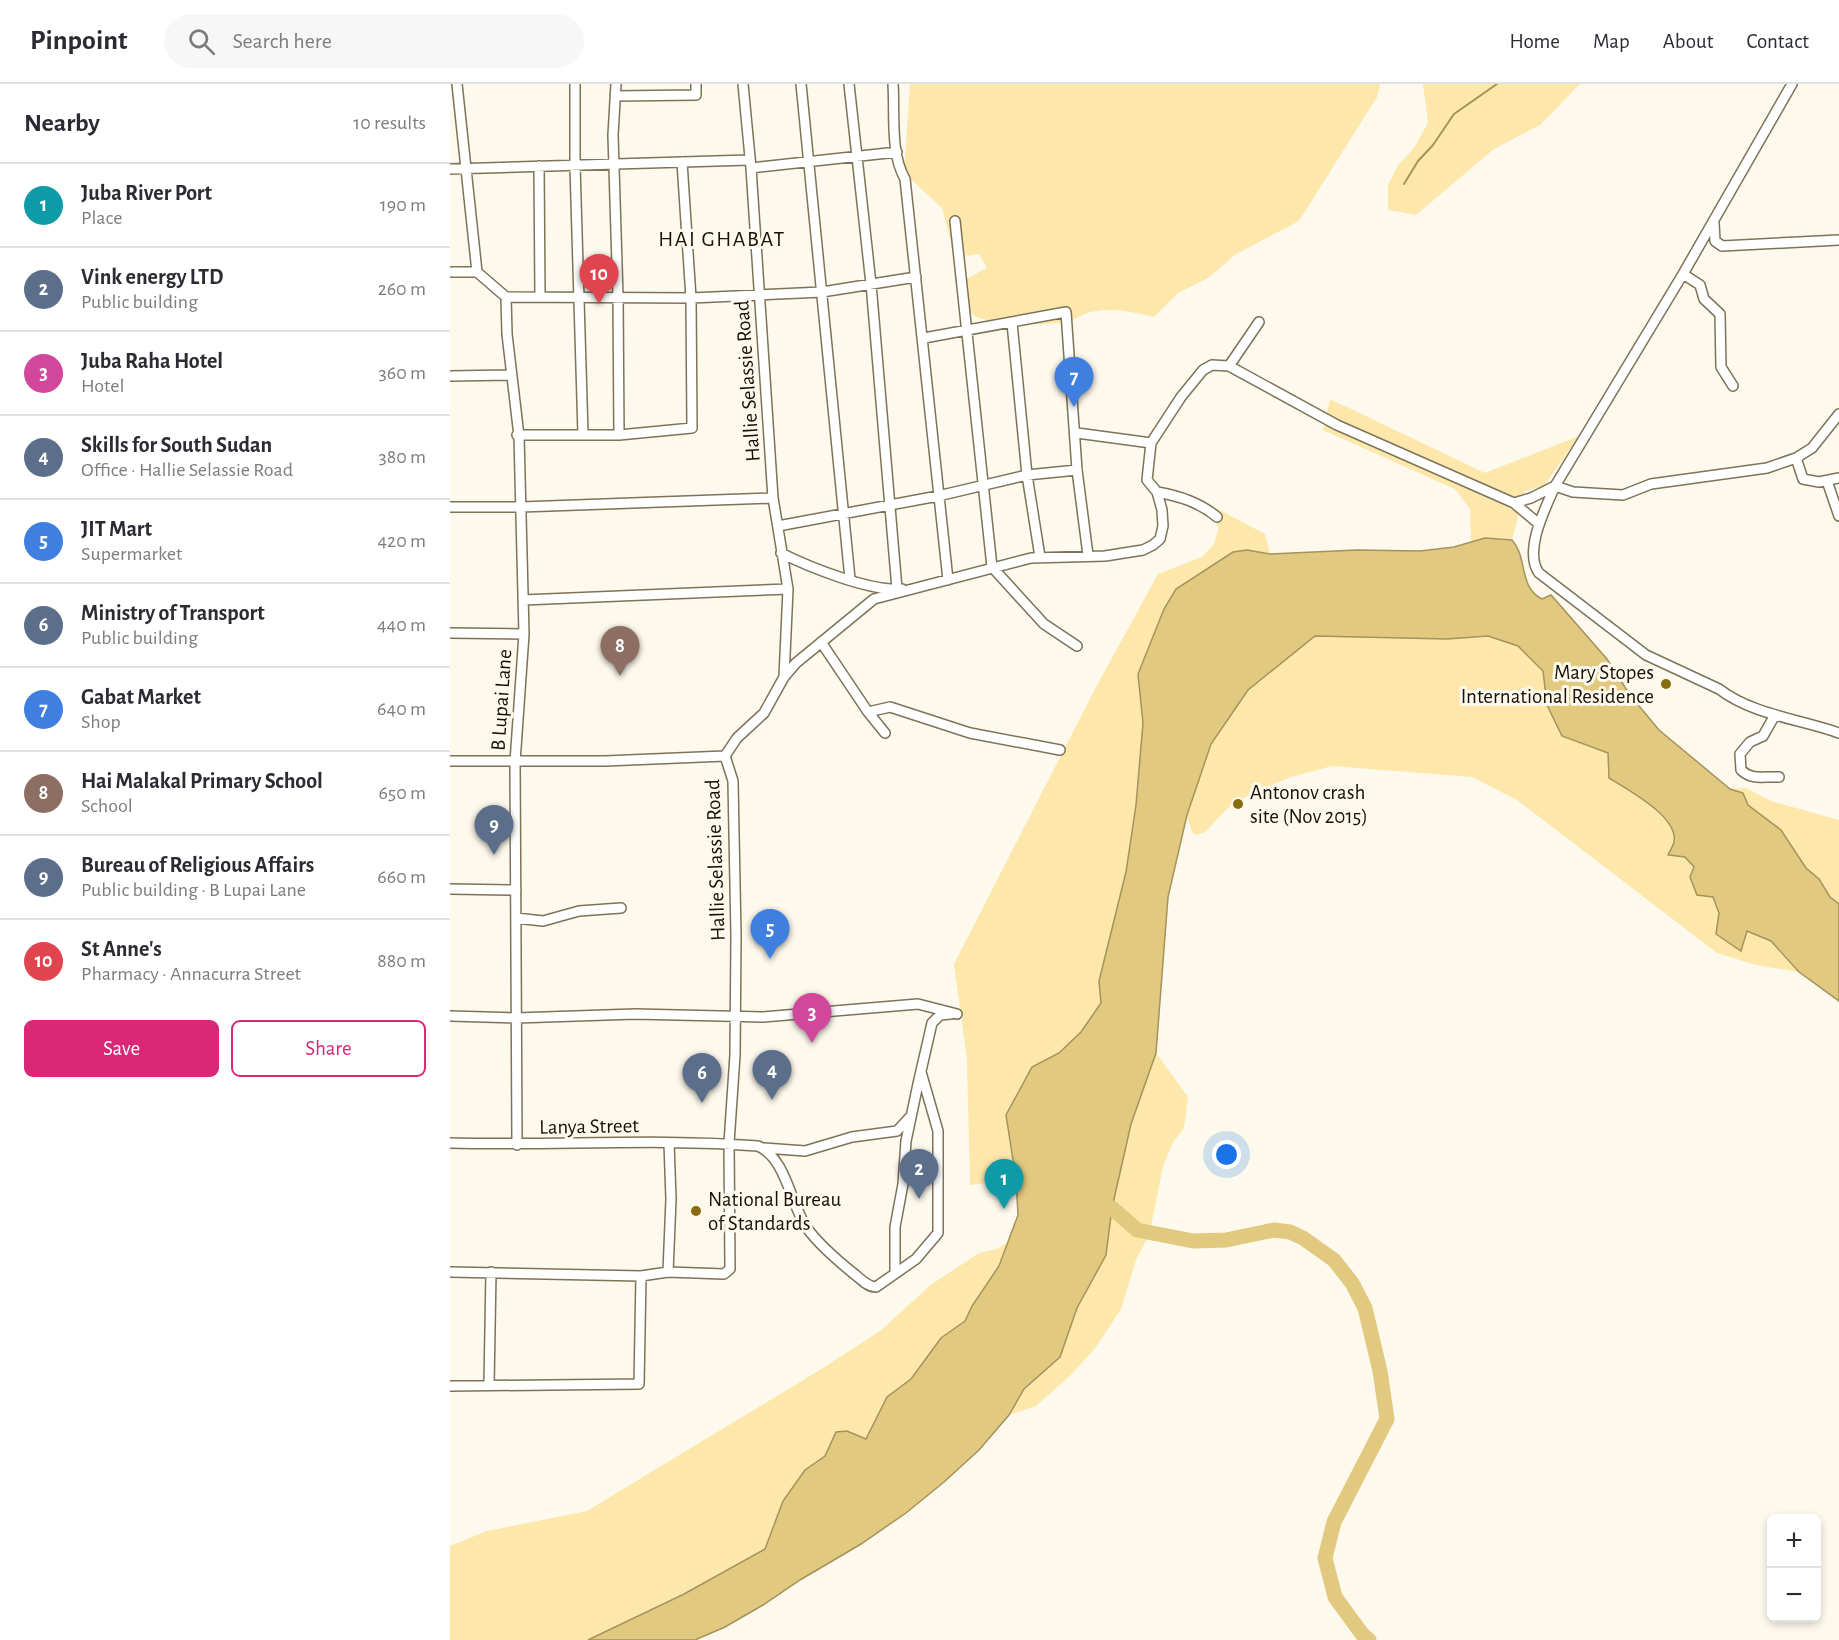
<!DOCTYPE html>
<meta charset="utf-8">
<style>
body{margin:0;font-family:"Alegreya Sans",sans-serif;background:#f7f7f7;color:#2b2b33}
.controls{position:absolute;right:18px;bottom:18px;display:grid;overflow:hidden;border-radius:9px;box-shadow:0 3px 9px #0003}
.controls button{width:54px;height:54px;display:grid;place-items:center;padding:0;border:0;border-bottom:2px solid #e1e1e2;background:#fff;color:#2b2b33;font:30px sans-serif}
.you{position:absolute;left:777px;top:1071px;width:21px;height:21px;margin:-15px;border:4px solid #fff;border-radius:50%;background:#1a73e8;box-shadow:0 0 0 9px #1a73e833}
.badge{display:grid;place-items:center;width:39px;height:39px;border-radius:50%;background:#db2777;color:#fff;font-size:20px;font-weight:700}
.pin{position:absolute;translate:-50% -50px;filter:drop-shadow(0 2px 3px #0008)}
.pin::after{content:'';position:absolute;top:32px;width:21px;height:18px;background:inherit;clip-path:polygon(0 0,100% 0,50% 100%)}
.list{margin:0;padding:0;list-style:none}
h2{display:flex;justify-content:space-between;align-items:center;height:78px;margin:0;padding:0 24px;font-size:26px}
h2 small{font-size:20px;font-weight:400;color:#7c7c81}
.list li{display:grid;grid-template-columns:39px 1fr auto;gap:18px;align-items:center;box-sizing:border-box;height:84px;padding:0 24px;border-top:2px solid #e1e1e2}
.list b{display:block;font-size:22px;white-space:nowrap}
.list p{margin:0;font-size:20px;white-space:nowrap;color:#7c7c81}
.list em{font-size:20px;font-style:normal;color:#7c7c81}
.actions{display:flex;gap:12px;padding:18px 24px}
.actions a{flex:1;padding:14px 0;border:2px solid #db2777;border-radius:9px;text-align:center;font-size:21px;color:#db2777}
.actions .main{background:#db2777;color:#fff}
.icon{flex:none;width:33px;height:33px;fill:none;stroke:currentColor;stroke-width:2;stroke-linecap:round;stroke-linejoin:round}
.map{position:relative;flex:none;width:1389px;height:1556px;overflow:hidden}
header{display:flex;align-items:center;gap:36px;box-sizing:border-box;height:84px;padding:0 30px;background:#fff;border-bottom:2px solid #e1e1e2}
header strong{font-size:28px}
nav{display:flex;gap:33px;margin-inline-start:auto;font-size:21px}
.search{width:420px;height:54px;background:#f7f7f7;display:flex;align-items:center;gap:15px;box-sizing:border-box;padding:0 21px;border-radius:33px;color:#7c7c81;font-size:22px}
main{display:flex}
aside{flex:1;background:#fff}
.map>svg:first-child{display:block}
</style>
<header>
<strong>Pinpoint</strong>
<div class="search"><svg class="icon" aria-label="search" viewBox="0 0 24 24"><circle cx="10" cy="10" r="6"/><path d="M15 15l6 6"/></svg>Search here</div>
<nav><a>Home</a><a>Map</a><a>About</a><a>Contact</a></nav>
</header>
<main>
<aside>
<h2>Nearby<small>10 results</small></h2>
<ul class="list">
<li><span class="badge" style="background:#0f9aa8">1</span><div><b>Juba River Port</b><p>Place</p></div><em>190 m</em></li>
<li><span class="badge" style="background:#5c6f8a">2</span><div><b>Vink energy LTD</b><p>Public building</p></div><em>260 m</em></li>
<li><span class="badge" style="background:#d1479c">3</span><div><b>Juba Raha Hotel</b><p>Hotel</p></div><em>360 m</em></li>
<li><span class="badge" style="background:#5c6f8a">4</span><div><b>Skills for South Sudan</b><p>Office · Hallie Selassie Road</p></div><em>380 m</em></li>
<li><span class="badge" style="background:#3f7fe0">5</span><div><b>JIT Mart</b><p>Supermarket</p></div><em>420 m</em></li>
<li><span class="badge" style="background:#5c6f8a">6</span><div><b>Ministry of Transport</b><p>Public building</p></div><em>440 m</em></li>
<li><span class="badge" style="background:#3f7fe0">7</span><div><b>Gabat Market</b><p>Shop</p></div><em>640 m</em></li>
<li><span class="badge" style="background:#8d6e63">8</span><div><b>Hai Malakal Primary School</b><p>School</p></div><em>650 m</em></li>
<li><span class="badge" style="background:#5c6f8a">9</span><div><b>Bureau of Religious Affairs</b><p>Public building · B Lupai Lane</p></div><em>660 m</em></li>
<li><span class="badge" style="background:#e0444e">10</span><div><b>St Anne's</b><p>Pharmacy · Annacurra Street</p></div><em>880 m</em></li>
</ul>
<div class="actions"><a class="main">Save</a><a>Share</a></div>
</aside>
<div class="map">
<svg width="1389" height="1556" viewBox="0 0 1389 1556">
<rect width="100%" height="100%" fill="#fdf9ed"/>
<path fill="#fde7aa" d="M460,0h470l-3,13 -78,124 -63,33 -28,24 -30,15 -24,24c-20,-5 -43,-10 -64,-5 -7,2 -14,7 -21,9 -19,5 -74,4 -92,-4 -14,-7 -15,-21 -17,-35l27,-14 -8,-14 -12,2 -15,-10 -10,-38 -38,-35z
M973,0h157l-40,41 -46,24 -78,66 -28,-5v-25l10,-20 16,-17 14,-25z
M880,315l155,74 94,-37 -35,50 -19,5 -13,49 -13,-2 -28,4 -1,-33 -15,-20 -132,-59z
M766,424l49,26 5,20 -23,-4 -14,2 -57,37 -38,84 5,50 -7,82 -10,67 -27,109 2,22 -20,29 -22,21 -27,15 -26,47 10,64 -46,6 -3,-125 -13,-96 141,-275 63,-115 44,-17 12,-13 4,-14z
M865,551l132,4 41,-3 30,10 25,25 4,34 15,31 46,17 1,25 39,24 25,26 1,13 39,56 6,16 22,38 6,-20 24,10 28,31 -43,-7 -39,-12 -200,-153 -45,-23 -140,-11 -41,11 -35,14 -25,14 -26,27 -8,3 -5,-2 -5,-18 24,-71 37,-54z
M1296,704l25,13 68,19v84l-9,-7 -11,-18 -13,-11 -25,-38 -33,-25 -5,-12 -13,-4z
M706,969l32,44 -4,31 -11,14 -10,25 -14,68 -13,25 -15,49 -25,38 -24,27 -36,32 -27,9 15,-26 36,-33 17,-48 29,-53 6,-47 19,-84z
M557,1159l-8,23 -27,40 -7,15 -24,17 -30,41 -24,18 -21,43 -19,-9 -11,1 -11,24 -20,14 -22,31 -18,48 -43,25 -134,66h-138v-94l37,-15 100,-20 236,-143 57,-37 52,-47 47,-31 18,-4z"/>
<path fill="#e2c980" stroke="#a5925c" stroke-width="1.5" d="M1035,454l27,2c16,17 6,47 30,59l9,-4 56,64 23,36 29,35 71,59 13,4 5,12 33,25 25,38 13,11 11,18 9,7v97l-40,-29 -28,-31 -24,-10 -6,20 -25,-17 3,-21 -6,-16 -16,-2 -7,-18 4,-10 -9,-10 -17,-2c2,-4 5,-9 6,-13 5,-25 -47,-53 -65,-64l-1,-25 -46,-17 -15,-31 -4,-34 -25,-25 -30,-10 -41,3 -132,-3 -67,54 -37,54 -24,71 -19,82 -12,156 -25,71 -19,84 -6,47 -29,53 -17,49 -36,32 -15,26 -30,35 -35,32 -38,31 -45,31 -61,36 -37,25 -38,22 -30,13h-107l96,-46 81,-45 18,-48 22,-31 20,-14 11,-24 11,-1 19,8 21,-42 24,-18 30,-41 24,-17 7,-15 27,-40 19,-51 -2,-36 -10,-64 26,-48 27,-14 22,-21 20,-29 -2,-22 27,-109 10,-67 7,-82 -5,-49 26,-65 12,-20 57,-37 14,-2 23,4 87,-4 63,1 34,-4z"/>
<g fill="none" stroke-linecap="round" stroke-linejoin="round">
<path stroke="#a5925c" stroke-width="2" d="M954,100l14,-23 15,-16 21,-31 43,-30"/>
<path stroke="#e2c980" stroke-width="15" d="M662,1124l25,22 56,11 33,-1 48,-10 16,2 13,6 31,22 18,23 13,25 15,63 7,48 -53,103 -9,36 10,39 27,37 7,6"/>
<g stroke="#7d7357" stroke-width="12">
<path id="minor" d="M7,0l20,188
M125,0v82l8,268
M166,0l-3,51 5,162 1,138
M351,0l49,495
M399,0l22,200 26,305
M443,0c2,30 -3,69 12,95l43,401
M165,12l81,-1v-11
M89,82l1,130
M301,84l146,-16
M0,85l299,-9
M505,137l37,346 52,57 33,22
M1264,139l1,18 7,5 117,-6
M0,188h27
M27,188l29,25 1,37 12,102 5,198 -9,128 2,383
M1233,190l17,11 4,14 16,15 1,53 12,19
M56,213l185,1 131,-6 94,-15
M562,239l15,152 13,82
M474,254l142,-26 11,158 11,85
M779,282l30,-44
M0,292l61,-1
M1389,330l-27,34 -16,10 -29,10 -116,16 -28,11 -50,-3 -18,-6c-9,21 -32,65 -16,87l107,82 73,34c34,26 81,30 120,44
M627,349l74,10
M67,351h102l73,-7 -1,-130 -9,-136
M1346,374l7,21 16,3 20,-4
M1377,397l12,35
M707,408c22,4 42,10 60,25
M1064,419l17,-5 24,-12 128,-212 109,-190
M0,423h71l252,-9
M328,442l160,-30 89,-21 50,-5
M331,469c28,14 90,39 121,36
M73,516l265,-11
M0,549l74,1
M371,558l47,70
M334,593l12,-14 78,-64 157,-41 74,-2 38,-6 10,-5 7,-6 3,-13 -1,-16 -5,-18 -10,-12 4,-37 30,-46 22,-27 9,-5 17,1 108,59 177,78 25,21
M1325,631l-12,21 -13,6 -10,12 1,16c12,11 23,6 38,7
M435,649l-17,-21 22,-5 80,26 90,17
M0,677h155l120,-5
M0,805l66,1
M66,834l27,3 36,-10 42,-3
M0,932l66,2 119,-4 128,3 155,-13 39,10
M0,1059c102,3 206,-5 308,3 29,13 32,58 49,82 12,17 30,32 46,45 7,5 14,14 23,14l40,-28 22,-26v-102l-17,-59
M314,1064l41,3 47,-14 45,-6 12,-13
M445,1187v-44l8,-43 3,-43 12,-57 14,-61 8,-8 11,-1
M0,1188l191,4 27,-4 56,2 6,-5 -1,-126 6,-88 1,-119 -3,-155 -8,-25 12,-18 27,-25 20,-36 4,-88 -15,-91 -22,-330 -8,-84
M218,1188l3,-73 -2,-56
M39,1301l2,-113
M0,1302l189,-2 2,-108"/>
</g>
<use href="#minor" stroke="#fff" stroke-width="9"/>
</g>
<g fill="#886d0c" stroke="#fdf9ed" stroke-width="2">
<circle cx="1216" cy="600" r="6"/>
<circle cx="788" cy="720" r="6"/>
<circle cx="246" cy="1127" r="6"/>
</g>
<g text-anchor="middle" stroke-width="6" stroke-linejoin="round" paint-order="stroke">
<g font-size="21" fill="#161207" stroke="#fdf9ed">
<text transform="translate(297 297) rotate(-94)" y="7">Hallie Selassie Road</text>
<text transform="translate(51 616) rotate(-86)" y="7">B Lupai Lane</text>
<text transform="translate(265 776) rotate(-92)" y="7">Hallie Selassie Road</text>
<text transform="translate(139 1042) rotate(-1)" y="7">Lanya Street</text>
</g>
<g font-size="21" fill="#161207" stroke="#fdf9ed" text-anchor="start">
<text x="1204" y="595" text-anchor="end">Mary Stopes<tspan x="1204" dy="24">International Residence</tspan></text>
<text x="800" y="715">Antonov crash<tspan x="800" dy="24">site (Nov 2015)</tspan></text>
<text x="258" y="1122">National Bureau<tspan x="258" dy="24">of Standards</tspan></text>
</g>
<g font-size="22" letter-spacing="1.5" fill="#161207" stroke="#fdf9ed">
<text x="272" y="162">HAI GHABAT</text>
</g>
</g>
</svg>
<div class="controls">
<button>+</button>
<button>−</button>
</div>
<div class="you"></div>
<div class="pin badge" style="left:554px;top:1125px;background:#0f9aa8">1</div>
<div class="pin badge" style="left:469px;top:1115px;background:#5c6f8a">2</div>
<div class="pin badge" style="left:362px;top:959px;background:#d1479c">3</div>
<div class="pin badge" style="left:322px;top:1016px;background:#5c6f8a">4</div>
<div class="pin badge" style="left:320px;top:875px;background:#3f7fe0">5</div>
<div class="pin badge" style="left:252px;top:1019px;background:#5c6f8a">6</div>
<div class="pin badge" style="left:624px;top:323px;background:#3f7fe0">7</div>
<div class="pin badge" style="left:170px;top:592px;background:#8d6e63">8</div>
<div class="pin badge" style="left:44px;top:771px;background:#5c6f8a">9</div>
<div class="pin badge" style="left:149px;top:220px;background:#e0444e">10</div>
</div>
</main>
